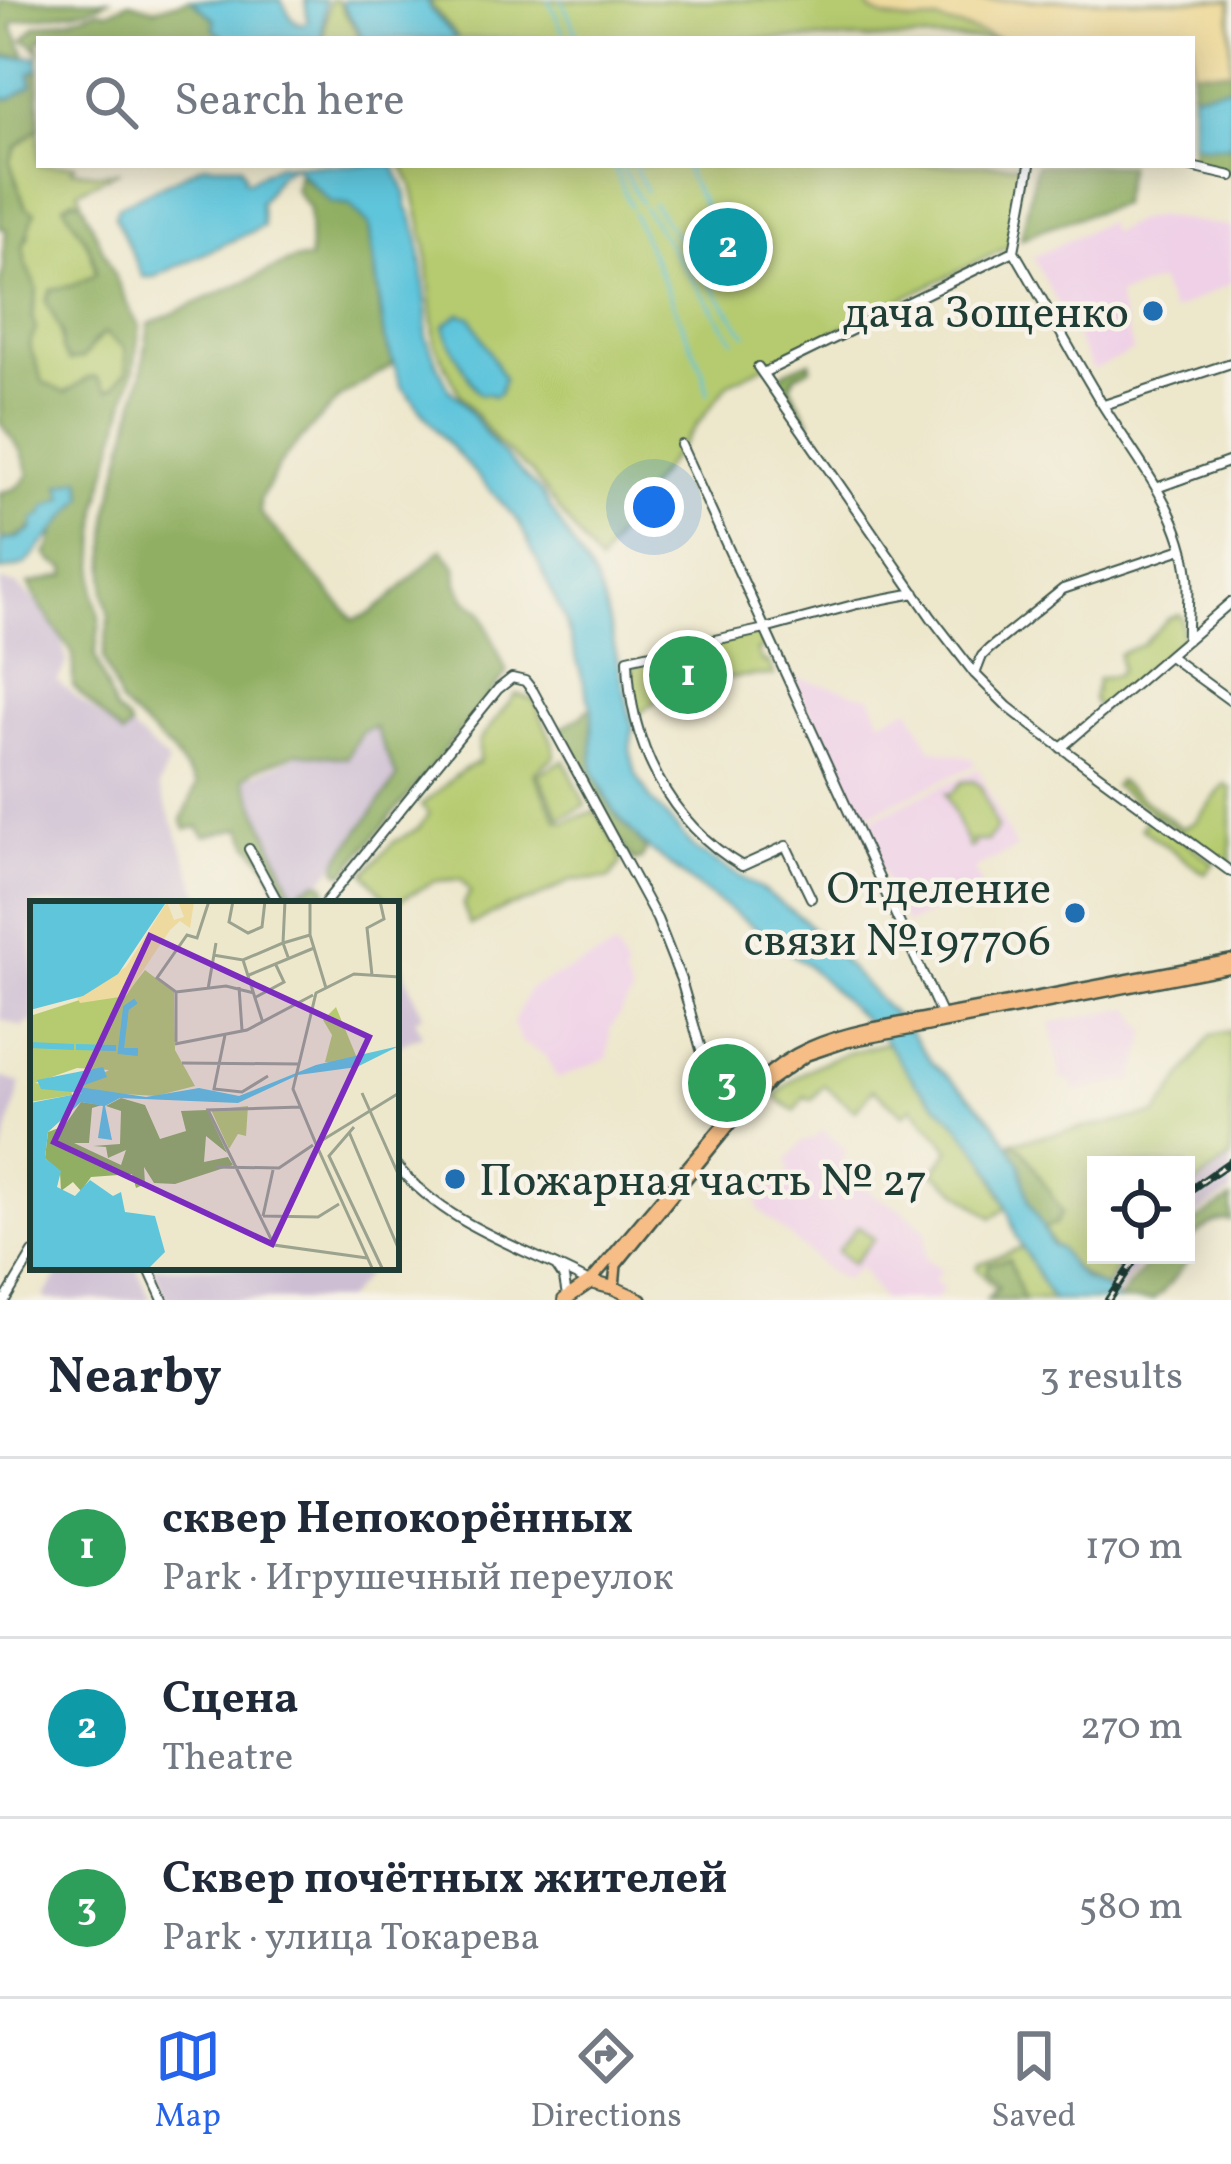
<!DOCTYPE html>
<meta charset="utf-8">
<style>
body{margin:0;font-family:Vollkorn,serif;background:#f6f6f7;color:#1f2937}
.controls{position:absolute;right:36px;bottom:36px;display:grid;overflow:hidden;border-radius:0px;box-shadow:0 6px 30px #0003}
.controls button{width:108px;height:108px;display:grid;place-items:center;padding:0;border:0;border-bottom:3px solid #e0e1e3;background:#fff;color:#1f2937;font:60px sans-serif}
.you{position:absolute;left:654px;top:507px;width:42px;height:42px;margin:-30px;border:9px solid #fff;border-radius:50%;background:#1a73e8;box-shadow:0 0 0 18px #1a73e833}
.badge{display:grid;place-items:center;width:78px;height:78px;border-radius:50%;background:#2563eb;color:#fff;font-size:39px;font-weight:700}
.pin{position:absolute;translate:-50% -50%;border:6px solid #fff;box-shadow:0 3px 12px #0006}
.list{margin:0;padding:0;list-style:none}
h2{display:flex;justify-content:space-between;align-items:center;height:156px;margin:0;padding:0 48px;font-size:51px}
h2 small{font-size:39px;font-weight:400;color:#747a83}
.list li{display:grid;grid-template-columns:78px 1fr auto;gap:36px;align-items:center;box-sizing:border-box;height:180px;padding:0 48px;border-top:3px solid #e0e1e3}
.list b{display:block;font-size:45px;white-space:nowrap}
.list p{margin:0;font-size:39px;white-space:nowrap;color:#747a83}
.list em{font-size:39px;font-style:normal;color:#747a83}
.icon{flex:none;width:66px;height:66px;fill:none;stroke:currentColor;stroke-width:2;stroke-linecap:round;stroke-linejoin:round}
.map{position:relative;flex:none;width:1231px;height:1300px;overflow:hidden}
.search{position:absolute;background:#fff;box-shadow:0 6px 30px #0003;left:36px;right:36px;top:36px;height:132px;display:flex;align-items:center;gap:30px;box-sizing:border-box;padding:0 42px;border-radius:0px;color:#747a83;font-size:45px}
.sheet{height:696px;background:#fff}
nav{display:flex;justify-content:space-around;align-items:center;box-sizing:border-box;height:168px;border-top:3px solid #e0e1e3;background:#fff;font-size:33px;color:#747a83}
nav a{display:grid;justify-items:center;gap:6px}
nav .on{color:#2563eb}
.map>svg:first-child{display:block}
</style>
<div class="map">
<svg width="1231" height="1300" viewBox="0 0 1231 1300">
<rect width="100%" height="100%" fill="#f7f3e8"/>
<filter id="ink" filterUnits="userSpaceOnUse"><feTurbulence type="fractalNoise" baseFrequency=".00833" numOctaves="2"/><feDisplacementMap in="SourceGraphic" scale="24" xChannelSelector="R" yChannelSelector="G"/><feConvolveMatrix kernelMatrix="1 2 1 2 8 2 1 2 1" color-interpolation-filters="sRGB"/></filter>
<filter id="wash" filterUnits="userSpaceOnUse"><feTurbulence type="fractalNoise" baseFrequency=".004" numOctaves="4" result="noise"/><feDisplacementMap in="SourceGraphic" scale="48" xChannelSelector="R" yChannelSelector="G"/><feGaussianBlur stdDeviation="2.7" result="paint"/><feColorMatrix in="noise" values="0 0 0 0 0 0 0 0 0 0 0 0 0 0 0 0 0 1.4 0 .05"/><feComposite in="paint" operator="in"/></filter>
<g filter="url(#wash)">
<rect width="100%" height="100%" fill="#ede7cc"/>
<path fill="#efd0e7" d="M1158,216l73,11v56l-59,28 -13,-30 -42,15 16,55 -40,19 -60,-113 73,-35 5,11 25,-12z
M798,678l73,19 10,23 29,-12 21,41 41,9 3,7 -116,54 -65,-139z
M978,769l38,80 -42,20 9,21 -77,34 -45,-100z
M616,948l11,24 -3,4 8,19 -22,34 -2,29 -51,21 -11,-23 -24,-13 -9,-20 16,-34z
M1131,1008l16,24 -13,48 -60,12 -2,-11 -11,-1 -10,-57z
M822,1130l25,21 -5,6 3,3 -5,8 37,29 24,12 25,22 -1,28 16,12 -7,9 10,9 -9,11h-53l-22,-33 -15,13 -16,-8 -70,-63 -2,-14 9,-10 10,1 14,-17 -4,-7 16,-20 12,-3z"/>
<path fill="#cdbed3" d="M0,580l18,6 22,20 21,29 6,28 -10,18 65,54 8,-7 38,34 -9,25 45,117h-171v117l-11,6 -22,-8z
M378,720l25,58 -80,101 -30,15 -49,-115z
M396,951l27,64 -8,4 7,16 -26,11z
M0,1077l21,6 -21,81z
M1231,1156v37l-45,28v-29z
M1128,1255h19l-33,45h-14z
M64,1267h72l15,33h-105l-2,-4z
M153,1267h220l-28,33h-178z"/>
<path fill="#b6cb6f" stroke="#6a8452" stroke-width="3" d="M330,0h7l24,39h-36l-1,-7z
M430,0h433c19,28 53,16 81,22 19,5 38,11 57,17h-542l-27,-33z
M39,128v37h36l-3,5 28,4 20,-3 -42,20 4,12 -9,-4 -9,6c12,22 32,45 31,70l-24,11 -19,3c3,20 10,40 10,60l21,9 21,-25 22,15 1,23 -15,18 -5,1 -18,-12 -24,15 -22,-10 -14,-38 7,-16 -4,-11 5,-29 -11,-24 -3,-19 6,-10 -3,-29 -16,-45 6,-15z
M402,165h620l-12,81 -281,137 -89,116 -41,65 -68,-92 -33,-28 -39,-51 -24,-49 -9,-98 -14,-61z
M1179,615l3,2v22l-83,72 -6,-12 5,-20 17,-3 6,-6 -2,-16 23,-9 26,-26z
M754,634l5,1 5,12 -7,4 5,11h6l6,13c-47,0 -101,8 -137,41l-6,-29 2,-22 66,-20z
M516,694l18,6 19,44 2,12 -21,17 23,47 7,2 31,-11 24,39 2,13 -12,16 -37,1 -41,21 -24,6 -37,18 -7,-20 7,-13 -9,-13 -26,2 -37,20h-10l-23,-28 29,-31 25,-14 10,-15 -8,-8c22,-14 33,-34 58,-43v-21z
M564,760l22,45 -26,13 -22,-44z
M973,781l8,6 16,42 -10,12h-15l2,5 -5,2 -23,-54 6,-1 10,-11z
M1118,781l64,47 13,-6 30,-38 6,4v79l-117,-81z
M1149,815l65,48 -9,11 -64,-46z
M1231,1031v126l-45,35v-27h-90v90h30l-21,33c-57,-26 -73,-83 -94,-138l1,-8 145,-28 54,-79z
M887,1043l30,42 39,37 29,37 22,49 -15,10 -59,-46 17,-23 -38,-42 -8,8 -31,-26 -18,22 -31,-26 -13,15 -6,-4 -10,15 -20,-14c30,-34 69,-44 112,-54z
M734,1054l15,3 5,7 -32,35 -7,-32z
M858,1226l16,13 -22,25 -15,-13z
M1022,1247l30,53h-66l9,-11 -19,-21 2,-4z"/>
<path fill="#90af62" stroke="#58764b" stroke-width="3" d="M0,0h108c-27,16 -65,13 -95,22l-1,5 14,29h-26z
M187,0h4l24,19 -1,10 12,10h-187v13l-6,-8 -10,-4 13,-14 35,-7 27,-9 10,2 21,-10 26,7z
M39,70v58l-23,19 -6,15 15,45 10,5 -12,34 3,19 11,24 -5,28 4,12 -7,16 14,37 22,11 24,-15 8,-1 10,13 5,-1 15,-18 -2,-23 -21,-15 -10,9 -11,16 -14,3 -7,-12v-16l-16,-32 5,-12 20,-3 24,-11c2,-25 -19,-48 -31,-69l10,-7 8,4 51,113 7,10 -6,43 -36,138 -4,86 6,29 -5,33 20,56 13,11 2,6 -8,8 -49,-50v-32l-33,-48 -11,-22 38,-9 -2,-7 -12,-6 -7,-8c9,-10 5,-19 11,-29l27,-28 -3,-17 -21,5 4,13c-27,11 -23,35 -58,42l-6,-4v-44c14,-1 22,-6 29,-18l-7,-22 -22,-30v-140l4,-14c-4,-16 2,-23 2,-39l-6,-1v-131l11,2 19,-26z
M1192,70l39,1v102l-39,-9z
M1036,165h92l-8,39 -75,24 -24,11z
M299,173l32,29 19,2 19,21 15,114 9,22 -4,6 -50,31 -56,61 -23,41v13l94,107 16,-6 18,-14 54,-51 14,18 1,16 9,17 15,11 26,62 -161,199 -5,1 -5,-5 3,-9 58,-81 -22,-51 -14,5 -14,26 -50,-5 -41,16 -12,9 49,115 25,-12 6,3 3,8 -6,12h-36l-16,-38 -19,-21 -8,-17 -38,8 -5,-9 -13,2 -4,-9 15,-35 -26,-34 -50,-46 -18,-48 6,-39 -5,-27 5,-80 33,-138 7,-49 145,-64 16,-1 -1,-51 -14,-18z
M810,361l1,6 -15,8 -6,11 20,36 -3,2 -29,-45 8,-8z
M587,709l5,1c0,42 -4,66 23,103 10,13 23,23 31,38l-5,8 -7,2 -20,-28 -56,-103 26,-16z
M1012,1142l11,7 39,63 -7,13 -12,4 -14,-27 -9,-39 -9,-13z
M1231,1199v22c-20,-3 -29,11 -45,22v-16z
M1186,1252l4,3 -2,5 -26,33 -9,7h-35l37,-45h31z
M1009,1259l14,41h-34l10,-12 -13,-16 3,-8z"/>
<path fill="#eeda9e" stroke="#868c69" stroke-width="3" d="M863,0h368v71l-39,-1v-31h-191l-63,-18 -27,1 -25,-4 -15,-7z"/>
<path fill="#5ec5db" stroke="#3e8188" stroke-width="3" d="M191,0h90l12,21 10,3 5,-3 -3,-21h20l-3,39h-96l-12,-10v-10z
M344,0h84l1,8 28,31h-93l-22,-36z
M0,56l9,2 29,-2 1,14 -9,3 2,12 -21,14 -11,-2z
M1231,87v59h-29l-10,-3v-50z
M204,165h37l4,10 -1,4 4,2 30,-16h116l11,26 2,16 5,9 7,25 8,71 -1,25 4,10 19,43 11,9 35,47 47,48 54,89 9,23 28,122 -3,21 6,25 15,26 45,50 66,40 42,30 105,111 23,32 45,40 20,23 23,37 9,39 22,42 9,5 13,19 12,11 20,9 13,12h-66l-35,-62 -15,-46 -17,-33 -29,-37 -39,-37 -33,-46 -78,-75 -107,-76 -56,-44 -29,-33 -21,-40 -1,-61 -27,-90 -46,-98 -75,-83 -43,-54 -16,-46 -16,-114 -19,-20 -19,-3 -37,-36 -13,7 -21,30 3,23 -109,51h-11l-28,-61 4,-10z
M459,314l12,3 33,62 -5,15 -6,3 -3,-3h-10l-5,-5 -26,-48 -5,-15z
M81,479l3,18 -59,68 -25,6v-30l18,-3 14,-8 2,-11 9,-5 2,-7 19,-9 -4,-13z"/>
<g fill="none" stroke-linecap="round" stroke-linejoin="round">
<path stroke="#5ec5db" stroke-width="3" d="M549,0l17,39
M562,0l17,39
M613,165l18,42
M621,165l20,38
M634,165l12,26
M684,165l6,15
M692,183l25,47
M653,204l41,57
M644,208l90,132
M633,213l69,156 6,24
M698,267l48,68"/>
</g>
</g>
<g filter="url(#ink)">
<g fill="none" stroke-linecap="round" stroke-linejoin="round">
<g stroke="#3e564b" stroke-width="12">
<path id="minor" d="M1183,165l48,11
M1014,251c30,51 58,103 88,153 34,55 79,105 86,172 2,19 -2,44 -1,64
M1014,251l16,-86
M758,367l173,250 44,57 33,33 36,28 187,137
M763,373l251,-122
M1104,405l127,-42
M681,445l261,571
M1159,487l72,-26
M1169,656l62,45
M975,674l7,-18 7,-7 74,-60 119,-40
M1061,748l170,-146
M249,849l30,55
M811,898l-25,-52 -44,20c-73,-43 -113,-123 -114,-207l137,-30 92,-25 58,-11
M324,904l174,-215 14,-11 13,3 8,10 124,228 24,61 37,128 14,12
M396,1165c52,62 124,81 193,117
M556,1266l8,12 3,18
M148,1267l15,33
M5,1300l28,-47"/>
</g>
<g stroke="#3e564b" stroke-width="14">
<path id="major" d="M590,1282l170,-201c30,-30 67,-43 108,-52l363,-69
M614,1288l2,-23 117,-144 37,-40 37,-26 39,-13 385,-75"/>
</g>
<g stroke="#3e564b" stroke-width="16">
<path id="highway" d="M564,1300l26,-18 24,6 27,12"/>
</g>
<use href="#minor" stroke="#fff" stroke-width="8"/>
<use href="#major" stroke="#f6be86" stroke-width="9"/>
<use href="#highway" stroke="#f6be86" stroke-width="12"/>
<g stroke="#1f3d34" stroke-width="8">
<path id="rail" d="M1186,1193l45,-32
M1108,1300l30,-45"/>
</g>
<use href="#rail" stroke="#f7f3e8" stroke-width="3" stroke-dasharray="9" stroke-linecap="butt"/>
</g>
</g>
<g fill="#1f6fb2" stroke="#f7f3e8" stroke-width="4.5">
<circle cx="1153" cy="311" r="12"/>
<circle cx="1075" cy="913" r="12"/>
<circle cx="455" cy="1179" r="12"/>
</g>
<g text-anchor="middle" stroke-width="9" stroke-linejoin="round" paint-order="stroke">
<g font-size="45" fill="#1f3d34" stroke="#f7f3e8" text-anchor="end">
<text x="1129" y="327">дача Зощенко</text>
<text x="1051" y="903">Отделение<tspan x="1051" dy="52">связи №197706</tspan></text>
<text x="479" y="1195" text-anchor="start">Пожарная часть № 27</text>
</g>
</g>
<g transform="translate(30 901)">
<rect width="369" height="369" fill="#ede7cc"/>
<path d="M115,69l29,22 1,58 20,36 -39,10 -66,-4 -10,-6 29,-16 -32,-2 -42,15 36,5 1,7 -42,7v-86l68,-22 26,3zM306,106l21,51 -12,5 -20,-1 7,-27 -9,-15zM218,205l-2,30 -8,-2 -9,15 -18,-39z" fill="#b6cb6f"/>
<path d="M91,197l24,7 15,34 26,-8 -5,-20 26,-1 20,43 -21,-17 -2,26 24,-5 5,8 -58,19 -21,-1 -10,-16 1,17 -9,4 -4,-14 -41,3 -10,14 -8,-9 -12,9 -1,-19 -15,-14 3,-26 16,-6 17,-24 21,3 -10,3 -3,35h-15l47,22 5,-15 -18,8 -2,-11 -13,-1 27,-2 1,-33 -15,-5z" fill="#90af62"/>
<path d="M148,0l16,1 -4,26 -10,-7 -10,9 -44,66 -46,7 -3,-6 49,-30 41,-65 7,18 10,-3z" fill="#eeda9e"/>
<path d="M0,0h137l-49,73 -35,22 -53,14zM369,145l-42,21 -59,8 -60,28 -118,-5 -15,8 7,34 -14,-2 5,-32 -22,-4 -33,30 -3,26 16,13 -4,16 18,9 15,-16 23,16 8,-4 4,20 30,4 10,36 -18,18h-117v-167l52,-10 -41,-4 -4,-9 66,-13 4,10 -28,10 67,10 53,-9 40,8 77,-31z" fill="#5ec5db"/>
<path fill="none" stroke="#5ec5db" stroke-width="6" d="M0,144l44,2M46,146l40,1M91,148l5,-41 10,-7M108,152l-20,-2h20"/>
<path fill="none" stroke="#9ba38f" stroke-width="3" d="M203,0l-4,21 19,11 14,-6 3,-26M280,0v34l16,53M183,54l30,5 40,-17 2,-42M258,56l-5,-14 27,-8M213,59l20,63M219,74l65,-27M342,74l-5,-47 17,-9 -4,-18M209,86l3,43M178,88l8,-46M146,91l-19,-14 30,-43 10,3 12,-37M146,91l50,-6 28,7M146,91v50M226,96l28,-15 -9,-19M195,134l-11,54 28,3 26,-16M145,143l72,-14 66,-35M152,162l116,1M332,192l37,83M270,206l-92,3 66,135 93,13M324,226l-25,29 54,114M319,231l50,118M286,243l-23,-55 23,-96 38,-19 45,3M186,266l63,1 34,-23M233,315l55,1 21,-13M233,315l10,-46M343,369l-57,-126 83,-51"/>
<path fill="#7b2cbf" fill-opacity="0.15" stroke="#7b2cbf" stroke-width="6" d="M120,35l219,101 -97,207 -218,-102z"/>
<rect width="369" height="369" fill="none" stroke="#1f3d34" stroke-width="6"/>
</g>
</svg>
<div class="controls">
<button><svg class="icon" aria-label="locate" viewBox="0 0 24 24"><circle cx="12" cy="12" r="6"/><path d="M12 2v4M12 18v4M2 12h4M18 12h4"/></svg></button>
</div>
<div class="you"></div>
<div class="pin badge" style="left:688px;top:675px;background:#2e9e5b">1</div>
<div class="pin badge" style="left:728px;top:247px;background:#0f9aa8">2</div>
<div class="pin badge" style="left:727px;top:1083px;background:#2e9e5b">3</div>
<div class="search"><svg class="icon" aria-label="search" viewBox="0 0 24 24"><circle cx="10" cy="10" r="6"/><path d="M15 15l6 6"/></svg>Search here</div>
</div>
<section class="sheet">
<h2>Nearby<small>3 results</small></h2>
<ul class="list">
<li><span class="badge" style="background:#2e9e5b">1</span><div><b>сквер Непокорённых</b><p>Park · Игрушечный переулок</p></div><em>170 m</em></li>
<li><span class="badge" style="background:#0f9aa8">2</span><div><b>Сцена</b><p>Theatre</p></div><em>270 m</em></li>
<li><span class="badge" style="background:#2e9e5b">3</span><div><b>Сквер почётных жителей</b><p>Park · улица Токарева</p></div><em>580 m</em></li>
</ul>
</section>
<nav>
<a class="on"><svg class="icon" aria-label="map" viewBox="0 0 24 24"><path d="M3 6l6-2 6 2 6-2v14l-6 2-6-2-6 2zM9 4v14M15 6v14"/></svg>Map</a>
<a><svg class="icon" aria-label="directions" viewBox="0 0 24 24"><path d="M12 3l9 9-9 9-9-9zM9 14v-3h6M13 9l2 2-2 2"/></svg>Directions</a>
<a><svg class="icon" aria-label="saved" viewBox="0 0 24 24"><path d="M7 4h10v16l-5-4-5 4z"/></svg>Saved</a>
</nav>
